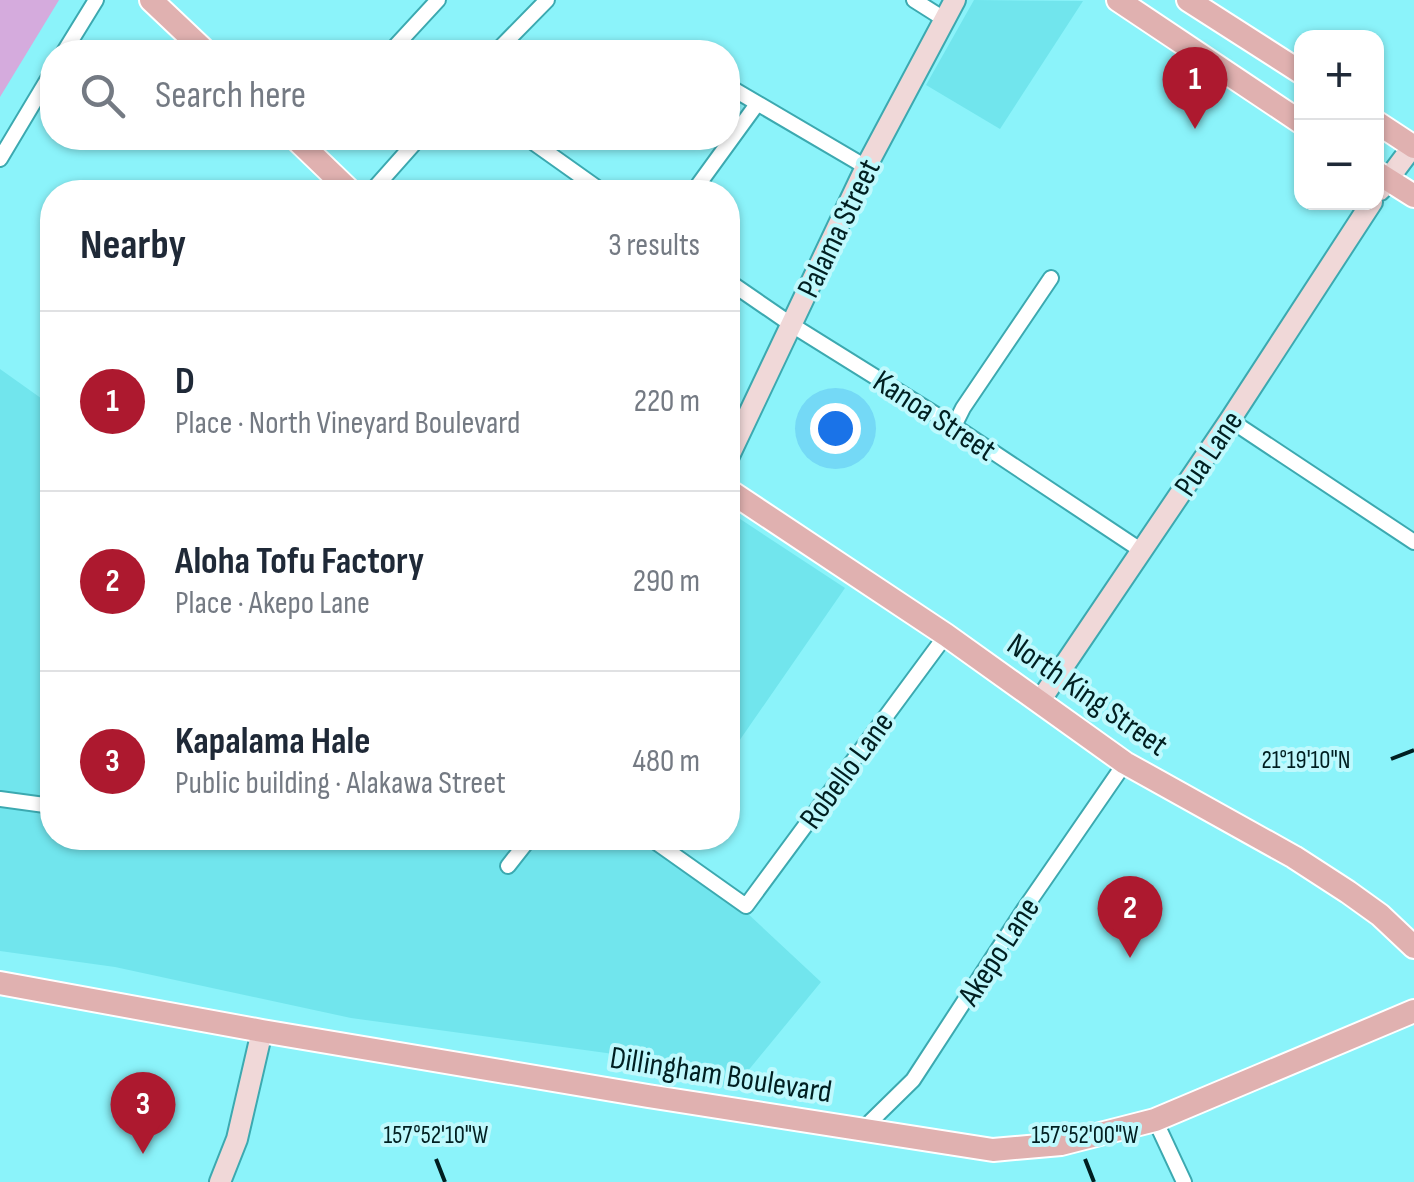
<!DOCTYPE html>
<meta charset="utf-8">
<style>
body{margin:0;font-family:"Sofia Sans Condensed",sans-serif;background:#f6f6f7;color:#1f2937}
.controls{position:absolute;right:30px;top:30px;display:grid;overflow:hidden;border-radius:20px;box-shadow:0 2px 8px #0004}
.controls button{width:90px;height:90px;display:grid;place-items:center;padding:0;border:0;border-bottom:2px solid #e0e1e3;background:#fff;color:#1f2937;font:50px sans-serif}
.you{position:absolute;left:835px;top:428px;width:35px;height:35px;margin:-25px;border:8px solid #fff;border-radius:50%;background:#1a73e8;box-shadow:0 0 0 15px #1a73e833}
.badge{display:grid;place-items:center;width:65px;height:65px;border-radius:50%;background:#ad192f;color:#fff;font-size:32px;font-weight:700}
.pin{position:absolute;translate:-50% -82px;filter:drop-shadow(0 2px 5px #0008)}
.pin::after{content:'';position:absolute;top:52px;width:35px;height:30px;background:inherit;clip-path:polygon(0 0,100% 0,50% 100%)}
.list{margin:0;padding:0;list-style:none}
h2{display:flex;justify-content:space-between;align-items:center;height:130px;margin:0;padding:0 40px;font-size:42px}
h2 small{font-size:32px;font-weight:400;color:#747a83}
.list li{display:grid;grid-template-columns:65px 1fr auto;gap:30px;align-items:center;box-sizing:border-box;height:180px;padding:0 40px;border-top:2px solid #e0e1e3}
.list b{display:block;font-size:38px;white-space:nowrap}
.list p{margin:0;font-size:32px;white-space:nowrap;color:#747a83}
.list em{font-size:32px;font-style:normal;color:#747a83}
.icon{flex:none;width:55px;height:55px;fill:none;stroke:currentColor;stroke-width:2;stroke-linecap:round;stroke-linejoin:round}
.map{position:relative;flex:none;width:1414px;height:1182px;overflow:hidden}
.search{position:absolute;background:#fff;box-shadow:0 2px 8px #0004;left:40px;top:40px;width:700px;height:110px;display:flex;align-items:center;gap:25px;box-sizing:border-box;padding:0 35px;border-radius:40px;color:#747a83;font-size:38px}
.panel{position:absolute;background:#fff;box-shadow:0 2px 8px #0004;left:40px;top:180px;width:700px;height:670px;border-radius:40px}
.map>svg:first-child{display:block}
</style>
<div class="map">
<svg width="1414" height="1182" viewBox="0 0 1414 1182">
<rect width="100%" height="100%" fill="#8bf3fa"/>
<path fill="#71e5ed" d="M974,0l109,1 -83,128 -74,-44z
M0,369l52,37v432h620l-2,3 151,141 -88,107 -86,-20 -26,-14 -270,-37 -236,-51 -115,-16z
M728,511l117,77 -117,169z"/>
<path fill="#d5abdd" d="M0,0h59l-59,97z"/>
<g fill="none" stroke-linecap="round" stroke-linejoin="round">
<g stroke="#3ca9b0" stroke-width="18">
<path id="street" d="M914,0l30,19
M64,52l32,-52
M390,52l48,-52
M496,52l51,-52
M728,86l138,81
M527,138l76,54
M0,159l52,-87
M371,192l48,-54
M693,192l64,-88
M728,281l64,44 162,101 188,125
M1230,420l184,122
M954,426l9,-18 88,-130
M0,799l52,7
M650,838l96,68 200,-271
M508,866l22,-28
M1155,1120l29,62
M862,1130l51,-50 112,-172 100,-145"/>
</g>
<g stroke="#3ca9b0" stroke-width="24">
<path id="secondary" d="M1380,190l33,-44
M728,458l138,-291 89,-167
M1040,701l190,-281 142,-218
M220,1182l17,-43 25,-108"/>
</g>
<g stroke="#fff" stroke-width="26">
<path id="primary" d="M151,0l55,52
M1118,0l184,123
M1188,0l114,73
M1376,122l38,25
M295,138l56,54
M1376,172l38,24
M728,490l218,145 179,128 169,94 54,35 32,23 34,32
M0,983l262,48 386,65 345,54 68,-6 94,-24 259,-109"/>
</g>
<use href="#street" stroke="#fff" stroke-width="14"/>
<use href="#secondary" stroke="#f0d8d8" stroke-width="20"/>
<use href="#primary" stroke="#e0b1b0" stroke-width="22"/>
</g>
<path fill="none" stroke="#001f21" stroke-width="4" d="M1391,759l23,-9M436,1159l9,23M1085,1159l9,23"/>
<g text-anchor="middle" stroke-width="8" stroke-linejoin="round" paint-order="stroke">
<g font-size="32" fill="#001f21" stroke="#bff9fd">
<text transform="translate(838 228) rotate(-64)" y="11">Palama Street</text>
<text transform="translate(935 415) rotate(33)" y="11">Kanoa Street</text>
<text transform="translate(1208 453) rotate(-56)" y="11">Pua Lane</text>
<text transform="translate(1088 694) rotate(35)" y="11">North King Street</text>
<text transform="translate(846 770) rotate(-54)" y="11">Robello Lane</text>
<text transform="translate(998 951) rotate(-57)" y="11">Akepo Lane</text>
<text transform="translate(721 1074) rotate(9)" y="11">Dillingham Boulevard</text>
</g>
</g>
<g font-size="25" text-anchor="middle" fill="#001f21" stroke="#bff9fd" stroke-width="8" stroke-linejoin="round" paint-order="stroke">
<text x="1306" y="768">21°19'10"N</text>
<text x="436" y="1143">157°52'10"W</text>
<text x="1085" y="1143">157°52'00"W</text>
</g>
</svg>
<div class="controls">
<button>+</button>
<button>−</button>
</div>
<div class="you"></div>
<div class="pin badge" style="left:1195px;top:129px">1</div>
<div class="pin badge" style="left:1130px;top:958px">2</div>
<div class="pin badge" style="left:143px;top:1154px">3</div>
<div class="search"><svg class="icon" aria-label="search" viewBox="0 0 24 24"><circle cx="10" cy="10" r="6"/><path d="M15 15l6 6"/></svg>Search here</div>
<section class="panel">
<h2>Nearby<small>3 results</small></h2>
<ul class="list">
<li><span class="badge">1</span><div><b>D</b><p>Place · North Vineyard Boulevard</p></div><em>220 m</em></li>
<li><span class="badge">2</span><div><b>Aloha Tofu Factory</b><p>Place · Akepo Lane</p></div><em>290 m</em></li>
<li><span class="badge">3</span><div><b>Kapalama Hale</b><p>Public building · Alakawa Street</p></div><em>480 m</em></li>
</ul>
</section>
</div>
